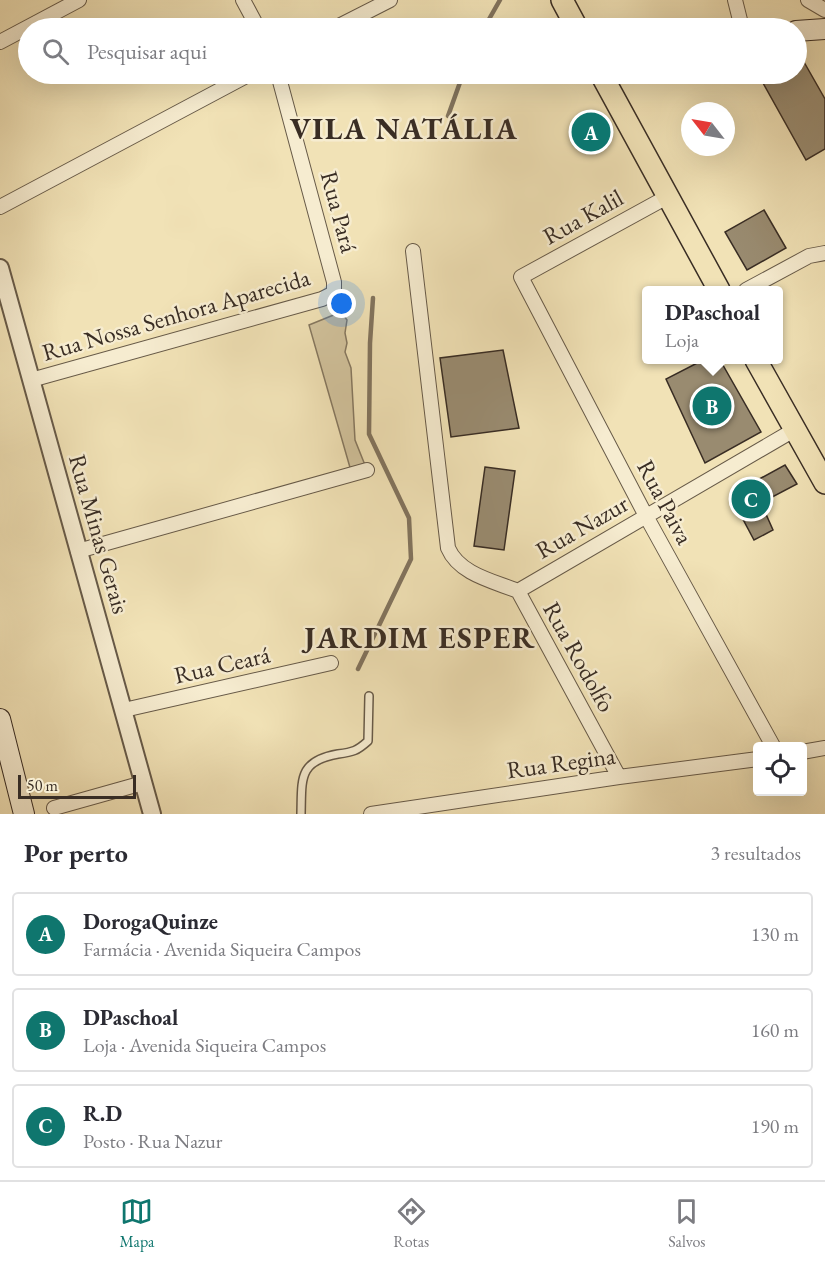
<!DOCTYPE html>
<html lang="pt">
<meta charset="utf-8">
<style>
body{margin:0;font-family:"EB Garamond",serif;background:#f7f7f7;color:#2b2b33}
.controls{position:absolute;right:18px;bottom:18px;display:grid;overflow:hidden;border-radius:6px;box-shadow:0 6px 24px #0002}
.controls button{width:54px;height:54px;display:grid;place-items:center;padding:0;border:0;border-bottom:2px solid #e1e1e2;background:#fff;color:#2b2b33;font:30px sans-serif}
.compass{position:absolute;left:681px;top:102px;width:54px;height:54px;border-radius:50%;background:#fff;box-shadow:0 6px 24px #0002;rotate:301deg}
.scale{position:absolute;left:18px;bottom:15px;width:118px;box-sizing:border-box;padding-left:6px;border:3px solid #392d24;border-top:0;font-size:16px;line-height:21px;white-space:nowrap;color:#392d24;-webkit-text-stroke:4px #f6ecd0;paint-order:stroke}
.you{position:absolute;left:342px;top:304px;width:21px;height:21px;margin:-15px;border:4px solid #fff;border-radius:50%;background:#1a73e8;box-shadow:0 0 0 9px #1a73e833}
.badge{display:grid;place-items:center;width:39px;height:39px;border-radius:50%;background:#0f766e;color:#fff;font-size:20px;font-weight:700}
.pin{position:absolute;translate:-50% -50%;border:3px solid #fff;box-shadow:0 2px 6px #0006}
.popup{position:absolute;left:642px;top:286px;width:141px;height:78px;box-sizing:border-box;display:grid;place-content:center;border-radius:6px;background:#fff;filter:drop-shadow(0 2px 4px #0005);font-size:20px;white-space:nowrap;color:#7c7c81}
.popup b{font-size:22px;color:#2b2b33}
.popup::after{content:'';position:absolute;left:50%;top:100%;margin-left:-12px;border:12px solid transparent;border-top-color:#fff}
.list{margin:0;padding:0;list-style:none}
h2{display:flex;justify-content:space-between;align-items:center;height:78px;margin:0;padding:0 24px;font-size:26px}
h2 small{font-size:20px;font-weight:400;color:#7c7c81}
.list li{display:grid;grid-template-columns:39px 1fr auto;gap:18px;align-items:center;box-sizing:border-box;height:84px;margin:0 12px 12px;padding:0 12px;border:2px solid #e1e1e2;border-radius:6px}
.list b{display:block;font-size:22px;white-space:nowrap}
.list p{margin:0;font-size:20px;white-space:nowrap;color:#7c7c81}
.list em{font-size:20px;font-style:normal;color:#7c7c81}
.icon{flex:none;width:33px;height:33px;fill:none;stroke:currentColor;stroke-width:2;stroke-linecap:round;stroke-linejoin:round}
.map{position:relative;flex:none;width:825px;height:814px;overflow:hidden}
.search{position:absolute;background:#fff;box-shadow:0 6px 24px #0002;left:18px;right:18px;top:18px;height:66px;display:flex;align-items:center;gap:15px;box-sizing:border-box;padding:0 21px;border-radius:33px;color:#7c7c81;font-size:22px}
.sheet{height:366px;background:#fff}
nav{display:flex;justify-content:space-around;align-items:center;box-sizing:border-box;height:84px;border-top:2px solid #e1e1e2;background:#fff;font-size:16px;color:#7c7c81}
nav a{display:grid;justify-items:center;gap:3px}
nav .on{color:#0f766e}
.map>svg:first-child{display:block}
</style>
<div class="map">
<svg width="825" height="814" viewBox="0 0 825 814">
<rect width="100%" height="100%" fill="#f1e2b6"/>
<filter id="stains"><feTurbulence type="fractalNoise" baseFrequency=".00333" numOctaves="4"/><feColorMatrix values="0 0 0 0 .2 0 0 0 0 .09 0 0 0 0 .02 0 0 0 .5 -.17"/></filter>
<radialGradient id="worn" r=".72"><stop offset=".6" stop-color="#630" stop-opacity="0"/><stop offset="1" stop-color="#630" stop-opacity=".3"/></radialGradient>
<path fill="#d2c39d" stroke="#867860" stroke-width="1.5" d="M341,312l6,8 -2,13 2,10 -2,9 6,16 4,72 12,30 -16,1 -42,-146z"/>
<g fill="none" stroke-linecap="round" stroke-linejoin="round">
<path stroke="#82745e" stroke-width="4.5" d="M484,28l16,-28
M448,116l15,-42
M358,669l53,-110 -2,-41 -40,-84 1,-91 3,-45"/>
</g>
<path fill="#998b70" stroke="#392d24" stroke-width="1.5" d="M796,48l29,51v50l-19,11 -48,-86h38z
M764,210l22,38 -39,22 -22,-38z
M503,350l16,78 -68,9 -11,-79z
M703,360h17l41,72 -56,31 -39,-84z
M785,465l12,19 -36,19 12,27 -19,10 -24,-45z
M485,467l30,4 -11,79 -30,-4z"/>
<g fill="none" stroke-linecap="round" stroke-linejoin="round">
<g stroke="#675a48" stroke-width="10">
<path id="service" d="M301,814c1,-35 -3,-53 37,-60 15,-2 19,-3 30,-13l1,-45"/>
</g>
<g stroke="#675a48" stroke-width="16">
<path id="minor" d="M243,0l15,28
M735,0l7,28
M808,0l17,10
M335,28l55,-28
M0,42l79,-42
M667,197l-146,80 125,239 127,230
M0,207l250,-133
M413,251l35,297c11,26 45,33 70,43
M746,290l63,-34 16,-3
M31,380l291,-81 12,-6v-11l-56,-208
M78,551l289,-81
M518,591l276,-161
M518,591l101,186
M124,710l207,-47
M802,752l23,-4
M54,808l89,-25
M371,814l248,-37 139,-18"/>
</g>
<g stroke="#675a48" stroke-width="20">
<path id="tertiary" d="M0,268l152,546"/>
</g>
<g stroke="#392d24" stroke-width="22">
<path id="secondary" d="M796,31l29,-2
M0,719l24,95"/>
</g>
<g stroke="#392d24" stroke-width="24">
<path id="primary" d="M562,0l15,28
M601,74l118,216
M756,360l69,123"/>
</g>
<use href="#service" stroke="#f6ecd0" stroke-width="7"/>
<use href="#minor" stroke="#f6ecd0" stroke-width="14"/>
<use href="#tertiary" stroke="#f6ecd0" stroke-width="16"/>
<use href="#secondary" stroke="#f6ecd0" stroke-width="20"/>
<use href="#primary" stroke="#f1e2b6" stroke-width="21"/>
</g>
<g text-anchor="middle" stroke-width="5" stroke-linejoin="round" paint-order="stroke">
<g font-size="24" fill="#392d24" stroke="#f6ecd0">
<text transform="translate(339 212) rotate(75)" y="8">Rua Pará</text>
<text transform="translate(583 217) rotate(-29)" y="8">Rua Kalil</text>
<text transform="translate(176 315) rotate(-16)" y="8">Rua Nossa Senhora Aparecida</text>
<text transform="translate(665 502) rotate(62)" y="8">Rua Paiva</text>
<text transform="translate(582 527) rotate(-30)" y="8">Rua Nazur</text>
<text transform="translate(99 534) rotate(74)" y="8">Rua Minas Gerais</text>
<text transform="translate(579 657) rotate(61)" y="8">Rua Rodolfo</text>
<text transform="translate(222 665) rotate(-13)" y="8">Rua Ceará</text>
<text transform="translate(561 763) rotate(-8)" y="8">Rua Regina</text>
</g>
<g font-size="30" font-weight="bold" letter-spacing="1.5" fill="#392d24" stroke="#f6ecd0">
<text x="404" y="139">VILA NATÁLIA</text>
<text x="420" y="648">JARDIM ESPER</text>
</g>
</g>
<rect width="100%" height="100%" filter="url(#stains)"/>
<rect width="100%" height="100%" fill="url(#worn)"/>
</svg>
<div class="controls">
<button><svg class="icon" aria-label="locate" viewBox="0 0 24 24"><circle cx="12" cy="12" r="6"/><path d="M12 2v4M12 18v4M2 12h4M18 12h4"/></svg></button>
</div>
<svg class="compass" viewBox="-18 -18 36 36"><path d="M0-13l5 13h-10z" fill="#e53935"/><path d="M0 13l5-13h-10z" fill="#7c7c81"/></svg>
<div class="scale">50 m</div>
<div class="you"></div>
<div class="pin badge" style="left:591px;top:132px">A</div>
<div class="pin badge" style="left:712px;top:406px">B</div>
<div class="popup"><b>DPaschoal</b>Loja</div>
<div class="pin badge" style="left:751px;top:499px">C</div>
<div class="search"><svg class="icon" aria-label="search" viewBox="0 0 24 24"><circle cx="10" cy="10" r="6"/><path d="M15 15l6 6"/></svg>Pesquisar aqui</div>
</div>
<section class="sheet">
<h2>Por perto<small>3 resultados</small></h2>
<ul class="list">
<li><span class="badge">A</span><div><b>DorogaQuinze</b><p>Farmácia · Avenida Siqueira Campos</p></div><em>130 m</em></li>
<li><span class="badge">B</span><div><b>DPaschoal</b><p>Loja · Avenida Siqueira Campos</p></div><em>160 m</em></li>
<li><span class="badge">C</span><div><b>R.D</b><p>Posto · Rua Nazur</p></div><em>190 m</em></li>
</ul>
</section>
<nav>
<a class="on"><svg class="icon" aria-label="map" viewBox="0 0 24 24"><path d="M3 6l6-2 6 2 6-2v14l-6 2-6-2-6 2zM9 4v14M15 6v14"/></svg>Mapa</a>
<a><svg class="icon" aria-label="directions" viewBox="0 0 24 24"><path d="M12 3l9 9-9 9-9-9zM9 14v-3h6M13 9l2 2-2 2"/></svg>Rotas</a>
<a><svg class="icon" aria-label="saved" viewBox="0 0 24 24"><path d="M7 4h10v16l-5-4-5 4z"/></svg>Salvos</a>
</nav>
